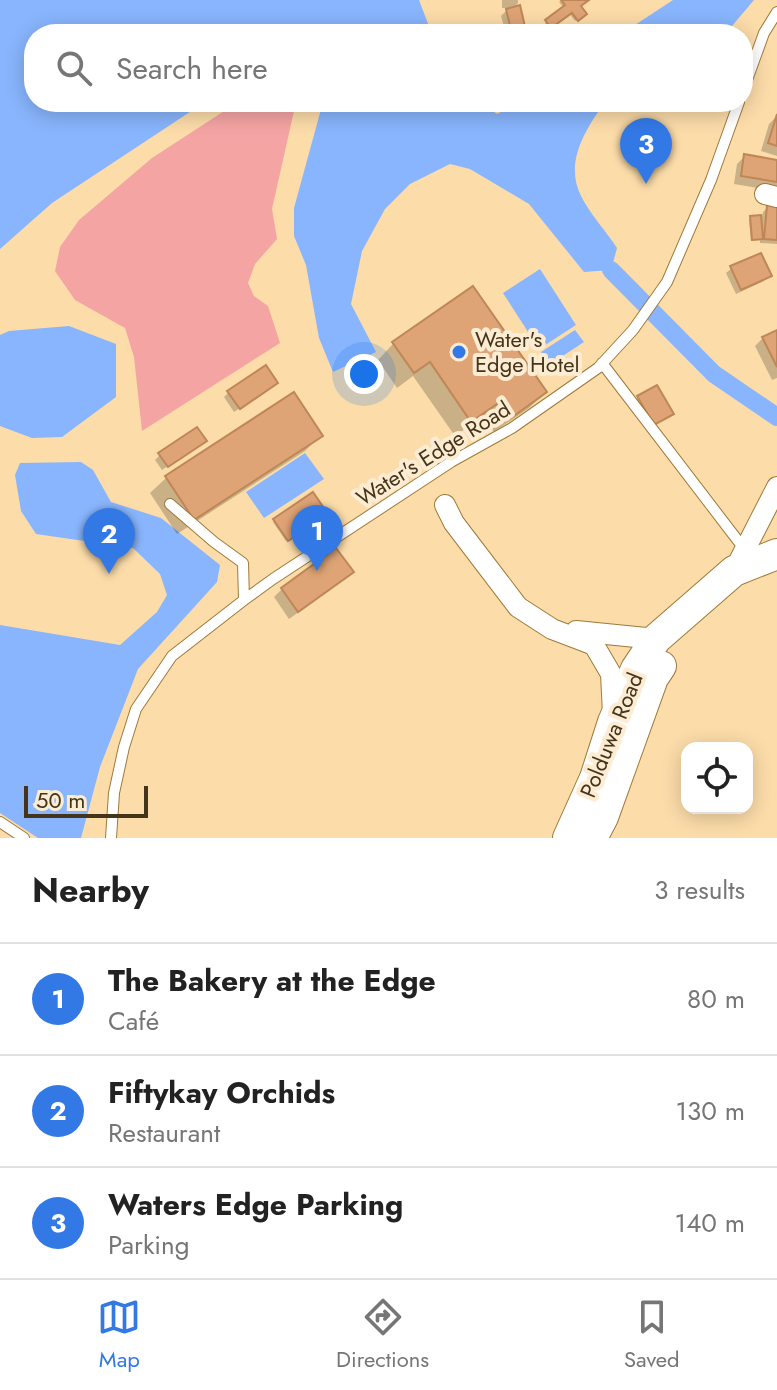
<!DOCTYPE html>
<meta charset="utf-8">
<style>
body{margin:0;font-family:Jost,sans-serif;background:#f2f2f2;color:#222}
.controls{position:absolute;right:24px;bottom:24px;display:grid;overflow:hidden;border-radius:16px;box-shadow:0 4px 20px #0003}
.controls button{width:72px;height:72px;display:grid;place-items:center;padding:0;border:0;border-bottom:2px solid #e0e0e0;background:#fff;color:#222;font:40px sans-serif}
.scale{position:absolute;left:24px;bottom:20px;width:124px;box-sizing:border-box;padding-left:8px;border:4px solid #443419;border-top:0;font-size:22px;line-height:28px;white-space:nowrap;color:#443419;-webkit-text-stroke:6px #fcecd3;paint-order:stroke}
.you{position:absolute;left:364px;top:374px;width:28px;height:28px;margin:-20px;border:6px solid #fff;border-radius:50%;background:#1a73e8;box-shadow:0 0 0 12px #1a73e833}
.badge{display:grid;place-items:center;width:52px;height:52px;border-radius:50%;background:#3379e6;color:#fff;font-size:26px;font-weight:700}
.pin{position:absolute;translate:-50% -66px;filter:drop-shadow(0 2px 4px #0008)}
.pin::after{content:'';position:absolute;top:42px;width:28px;height:24px;background:inherit;clip-path:polygon(0 0,100% 0,50% 100%)}
.list{margin:0;padding:0;list-style:none}
h2{display:flex;justify-content:space-between;align-items:center;height:104px;margin:0;padding:0 32px;font-size:34px}
h2 small{font-size:26px;font-weight:400;color:#767676}
.list li{display:grid;grid-template-columns:52px 1fr auto;gap:24px;align-items:center;box-sizing:border-box;height:112px;padding:0 32px;border-top:2px solid #e0e0e0}
.list b{display:block;font-size:30px;white-space:nowrap}
.list p{margin:0;font-size:26px;white-space:nowrap;color:#767676}
.list em{font-size:26px;font-style:normal;color:#767676}
.icon{flex:none;width:44px;height:44px;fill:none;stroke:currentColor;stroke-width:2;stroke-linecap:round;stroke-linejoin:round}
.map{position:relative;flex:none;width:777px;height:838px;overflow:hidden}
.search{position:absolute;background:#fff;box-shadow:0 4px 20px #0003;left:24px;right:24px;top:24px;height:88px;display:flex;align-items:center;gap:20px;box-sizing:border-box;padding:0 28px;border-radius:32px;color:#767676;font-size:30px}
.sheet{height:440px;background:#fff}
nav{display:flex;justify-content:space-around;align-items:center;box-sizing:border-box;height:112px;border-top:2px solid #e0e0e0;background:#fff;font-size:22px;color:#767676}
nav a{display:grid;justify-items:center;gap:4px}
nav .on{color:#3379e6}
.map>svg:first-child{display:block}
</style>
<div class="map">
<svg width="777" height="838" viewBox="0 0 777 838">
<rect width="100%" height="100%" fill="#fcdca9"/>
<path fill="#f5a4a4" d="M238,102h58l-24,107 5,30 -22,25 -7,19 6,13 14,10 12,37 -138,88 -8,-74 -9,-29 -50,-28 -20,-29 5,-24 19,-27 73,-62z"/>
<path fill="#88b5fd" d="M0,0h419l13,34h-398v68h171l-153,101 -52,46z
M673,0h81l-22,26 -16,8h-97l16,-9z
M323,102h156l18,12 24,-12h84c-19,27 -41,60 -24,94 9,18 25,35 36,52l-6,22 -27,2 -55,-68 -59,-35 -20,-5 -40,20 -25,25 -23,42 -11,53 25,48 -43,20 -14,-34 -13,-73 -12,-29v-28z
M540,269l36,56 -37,24 -36,-56z
M69,326l47,18v53l-54,40 -30,1 -32,-12v-91l9,-4z
M575,330l9,12 -35,23 -8,-13z
M305,453l19,26 -60,39 -18,-26z
M81,462l12,8 18,32 50,16 59,47 -3,17 -79,87 -38,98 -19,71h-43l-38,-25v-188l120,20 37,-33 10,-17 -7,-21 -27,-26 -97,-14 -15,-23 -6,-36 5,-12z"/>
<path fill="#0003" d="M502,0h16v3l-6,6 12,21 -4,4h-14l-5,-18 8,-8h-7z
M562,0h24l-7,6 5,7 -9,8 -6,-8 -20,15 -4,-5 19,-15 -5,-6z
M777,116v40l-16,-5 8,-27z
M745,156l32,6v29l-43,-7 3,-20z
M768,207l9,1v36l-17,-1v-3l-9,1 -2,-21 2,-2 11,-2 1,-4z
M732,268l37,8 -5,5 -28,13 -10,-21z
M473,289l72,103 -16,16 -35,24 -11,-16 -28,20 -42,-60 -16,12 -19,-28 15,-16z
M777,332v46l-5,2 -17,-34 8,-8z
M271,387l-37,25 -10,-15 5,-5z
M294,395l26,41 -15,15 -128,83 -27,-41 16,-15z
M638,398l34,16 -23,15 -16,-26z
M199,445l-37,25 -7,-10 5,-5z
M324,515l-38,26 -13,-19 2,-2z
M336,551l15,21 -8,8 -54,39 -15,-22 8,-8z"/>
<g fill="none" stroke-linecap="round" stroke-linejoin="round">
<path stroke="#88b5fd" stroke-width="18" d="M611,270l103,104 63,43"/>
</g>
<path fill="#dfa475" stroke="#bf8657" stroke-width="2" d="M561,0h28l-8,6 6,8 -9,7 -6,-8 -21,15 -6,-8 20,-15z
M520,5l6,26 -14,3 -6,-25z
M777,114v32l-9,-3z
M744,154l33,6v22l-36,-6z
M767,205l10,1v34l-13,-1z
M761,215l2,24 -11,1 -2,-24z
M761,253l11,23 -31,14 -11,-24z
M473,286l74,106 -36,26 -11,-16 -29,20 -41,-60 -16,11 -22,-31z
M777,330v37l-15,-30z
M266,365l12,18 -38,26 -13,-18z
M657,385l17,29 -20,11 -17,-29z
M294,392l29,44 -129,84 -29,-44z
M197,427l10,14 -39,26 -10,-14z
M313,492l15,22 -40,27 -15,-22z
M336,548l18,24 -56,40 -17,-24z"/>
<g fill="none" stroke-linecap="round" stroke-linejoin="round">
<g stroke="#9f7a39" stroke-width="12">
<path id="service" d="M743,91l21,-58 13,-21
M602,363l143,187
M170,504l44,38 29,21 1,37
M0,822l24,16
M111,838l3,-45 10,-46 12,-38 36,-53 72,-56 29,-21 178,-117 61,-34 86,-60 35,-38 34,-48 44,-102 28,-78"/>
</g>
<g stroke="#9f7a39" stroke-width="22">
<path id="minor" d="M765,194l12,3
M445,505l9,18 64,84 34,22 42,16 17,29 2,40
M734,571l43,-84
M576,631l80,8"/>
</g>
<g stroke="#9f7a39" stroke-width="32">
<path id="primary" d="M568,838l27,-60 18,-56 23,-53 20,-30 78,-68 43,-17
M592,838l11,-21 50,-139 8,-12"/>
</g>
<use href="#service" stroke="#fff" stroke-width="10"/>
<use href="#minor" stroke="#fff" stroke-width="20"/>
<use href="#primary" stroke="#fff" stroke-width="30"/>
</g>
<circle fill="#3379e6" stroke="#fcecd3" stroke-width="3" cx="459" cy="352" r="8"/>
<g text-anchor="middle" stroke-width="8" stroke-linejoin="round" paint-order="stroke">
<g font-size="22" fill="#443419" stroke="#fcecd3" text-anchor="start">
<text x="475" y="347">Water's<tspan x="475" dy="25">Edge Hotel</tspan></text>
</g>
<g font-size="22" fill="#443419" stroke="#fcecd3">
<text transform="translate(433 453) rotate(-32)" y="8">Water's Edge Road</text>
<text transform="translate(611 735) rotate(-68)" y="8">Polduwa Road</text>
</g>
</g>
</svg>
<div class="controls">
<button><svg class="icon" aria-label="locate" viewBox="0 0 24 24"><circle cx="12" cy="12" r="6"/><path d="M12 2v4M12 18v4M2 12h4M18 12h4"/></svg></button>
</div>
<div class="scale">50 m</div>
<div class="you"></div>
<div class="pin badge" style="left:317px;top:571px">1</div>
<div class="pin badge" style="left:109px;top:574px">2</div>
<div class="pin badge" style="left:646px;top:184px">3</div>
<div class="search"><svg class="icon" aria-label="search" viewBox="0 0 24 24"><circle cx="10" cy="10" r="6"/><path d="M15 15l6 6"/></svg>Search here</div>
</div>
<section class="sheet">
<h2>Nearby<small>3 results</small></h2>
<ul class="list">
<li><span class="badge">1</span><div><b>The Bakery at the Edge</b><p>Café</p></div><em>80 m</em></li>
<li><span class="badge">2</span><div><b>Fiftykay Orchids</b><p>Restaurant</p></div><em>130 m</em></li>
<li><span class="badge">3</span><div><b>Waters Edge Parking</b><p>Parking</p></div><em>140 m</em></li>
</ul>
</section>
<nav>
<a class="on"><svg class="icon" aria-label="map" viewBox="0 0 24 24"><path d="M3 6l6-2 6 2 6-2v14l-6 2-6-2-6 2zM9 4v14M15 6v14"/></svg>Map</a>
<a><svg class="icon" aria-label="directions" viewBox="0 0 24 24"><path d="M12 3l9 9-9 9-9-9zM9 14v-3h6M13 9l2 2-2 2"/></svg>Directions</a>
<a><svg class="icon" aria-label="saved" viewBox="0 0 24 24"><path d="M7 4h10v16l-5-4-5 4z"/></svg>Saved</a>
</nav>
